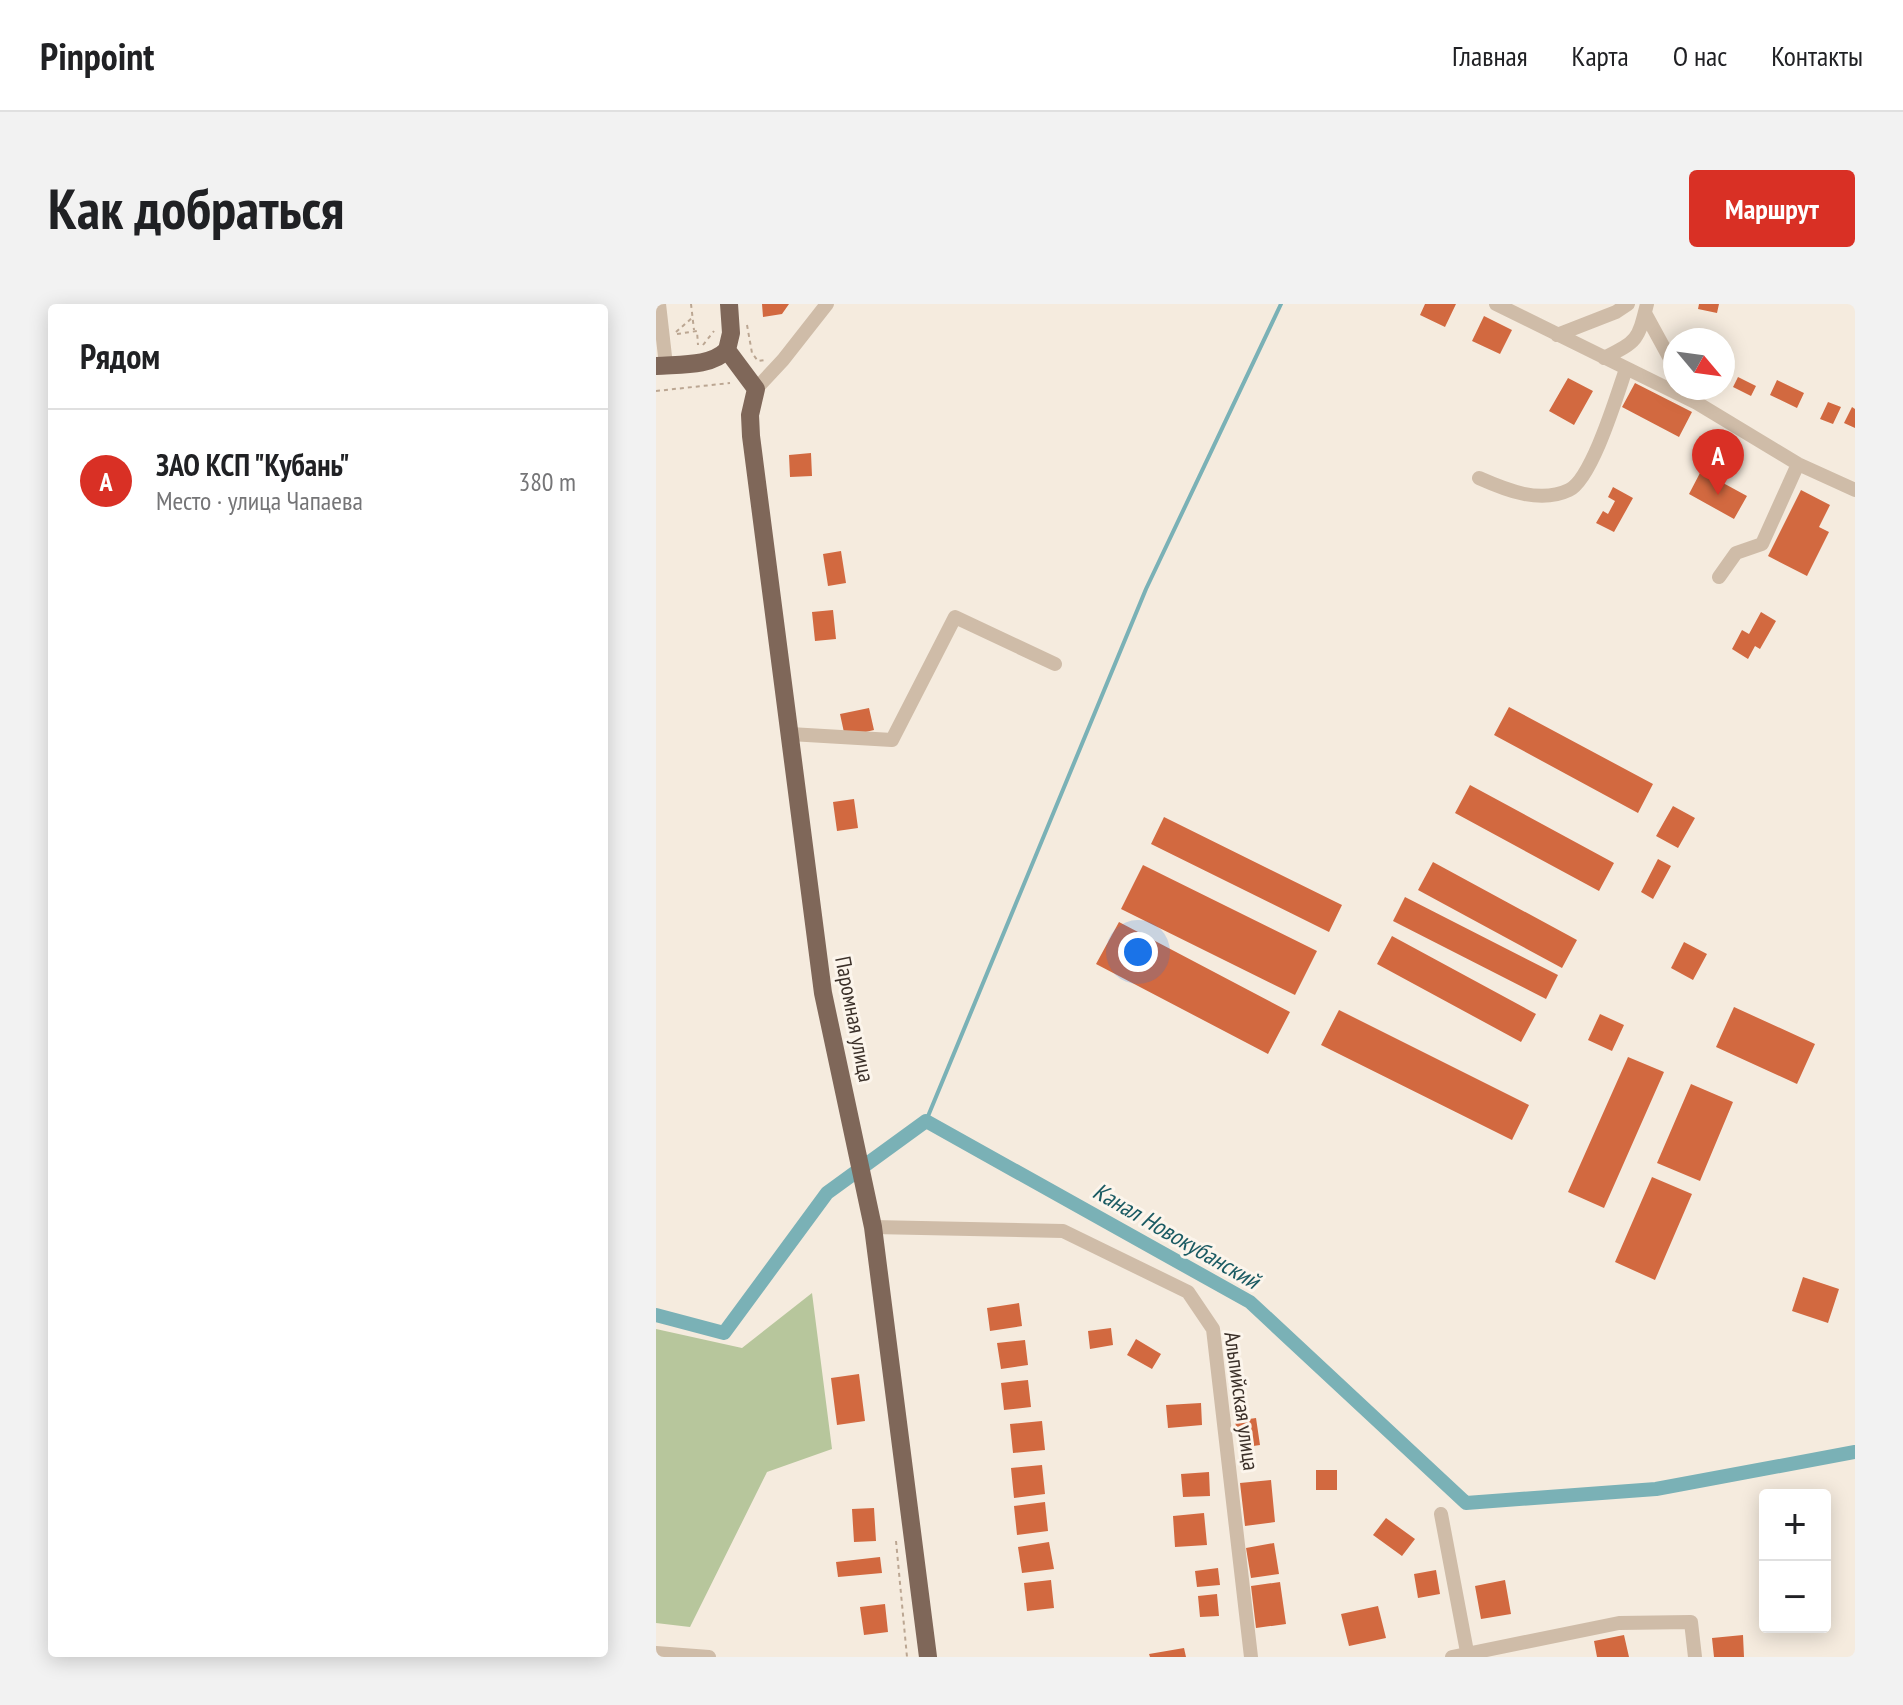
<!DOCTYPE html>
<html lang="ru">
<meta charset="utf-8">
<style>
body{margin:0;font-family:"PT Sans Narrow",sans-serif;background:#f2f2f2;color:#202124}
.controls{position:absolute;right:24px;bottom:24px;display:grid;overflow:hidden;border-radius:8px;box-shadow:0 4px 20px #0003}
.controls button{width:72px;height:72px;display:grid;place-items:center;padding:0;border:0;border-bottom:2px solid #e0e0e0;background:#fff;color:#202124;font:40px sans-serif}
.compass{position:absolute;left:1007px;top:24px;width:72px;height:72px;border-radius:50%;background:#fff;box-shadow:0 4px 20px #0003;rotate:119deg}
.you{position:absolute;left:482px;top:648px;width:28px;height:28px;margin:-20px;border:6px solid #fff;border-radius:50%;background:#1a73e8;box-shadow:0 0 0 12px #1a73e833}
.badge{display:grid;place-items:center;width:52px;height:52px;border-radius:50%;background:#d93025;color:#fff;font-size:26px;font-weight:700}
.pin{position:absolute;translate:-50% -66px;filter:drop-shadow(0 2px 4px #0008)}
.pin::after{content:'';position:absolute;top:42px;width:28px;height:24px;background:inherit;clip-path:polygon(0 0,100% 0,50% 100%)}
.list{margin:0;padding:0;list-style:none}
h2{display:flex;justify-content:space-between;align-items:center;height:104px;margin:0;padding:0 32px;font-size:34px}
h2 small{font-size:26px;font-weight:400;color:#757577}
.list li{display:grid;grid-template-columns:52px 1fr auto;gap:24px;align-items:center;box-sizing:border-box;height:144px;padding:0 32px;border-top:2px solid #e0e0e0}
.list b{display:block;font-size:30px;white-space:nowrap}
.list p{margin:0;font-size:26px;white-space:nowrap;color:#757577}
.list em{font-size:26px;font-style:normal;color:#757577}
.map{position:relative;flex:none;width:1199px;height:1353px;overflow:hidden;border-radius:8px}
header{display:flex;align-items:center;gap:48px;box-sizing:border-box;height:112px;padding:0 40px;background:#fff;border-bottom:2px solid #e0e0e0}
header strong{font-size:38px}
nav{display:flex;gap:44px;margin-inline-start:auto;font-size:28px}
.intro{display:flex;align-items:center;justify-content:space-between;box-sizing:border-box;height:192px;padding:0 48px}
h1{margin:0;font-size:56px}
.button{padding:20px 36px;border-radius:8px;background:#d93025;color:#fff;font-size:28px;font-weight:700}
main{display:flex;gap:48px;padding:0 48px}
aside{flex:1;background:#fff;border-radius:8px;box-shadow:0 4px 20px #0003}
.map>svg:first-child{display:block}
</style>
<header>
<strong>Pinpoint</strong>
<nav><a>Главная</a><a>Карта</a><a>О нас</a><a>Контакты</a></nav>
</header>
<div class="intro"><h1>Как добраться</h1><a class="button">Маршрут</a></div>
<main>
<aside>
<h2>Рядом<small></small></h2>
<ul class="list">
<li><span class="badge">A</span><div><b>ЗАО КСП &quot;Кубань&quot;</b><p>Место · улица Чапаева</p></div><em>380 m</em></li>
</ul>
</aside>
<div class="map">
<svg width="1199" height="1353" viewBox="0 0 1199 1353">
<rect width="100%" height="100%" fill="#f5ebde"/>
<path fill="#b7c69c" d="M156,989l20,156 -65,23 -77,155 -34,-4v-294l86,19z"/>
<g fill="none" stroke-linecap="round" stroke-linejoin="round">
<path stroke="#7ab1b6" stroke-width="4" d="M270,817l220,-532 135,-285"/>
<path stroke="#7ab1b6" stroke-width="14" d="M0,1011l68,18 103,-140 99,-72 324,181 216,201 190,-14 199,-37"/>
</g>
<path fill="#d26940" d="M106,0h27l-7,10 -19,3z
M769,0h31l-11,23 -25,-12z
M1043,0h20l-2,9 -19,-4z
M828,12l28,14 -12,24 -28,-13z
M1082,73l18,9 -5,10 -18,-9z
M912,74l25,13 -19,34 -25,-14z
M1121,76l27,13 -7,15 -27,-13z
M979,79l57,29 -13,25 -57,-30z
M1172,98l13,5 -8,17 -13,-5z
M1196,103l3,2v19l-11,-5z
M155,149l1,23 -22,1 -1,-22z
M1045,167l46,25 -13,23 -45,-25z
M957,183l20,11 -19,34 -18,-9 7,-12 5,3 7,-13 -7,-4z
M1145,186l29,15 -11,22 10,5 -22,44 -39,-20z
M185,247l5,32 -18,3 -5,-32z
M177,306l3,29 -21,2 -3,-29z
M1105,308l15,9 -16,28 -5,-3 -7,13 -16,-10 10,-19 7,4z
M853,403l144,77 -15,29 -144,-78z
M213,404l5,22 -29,7 -5,-23z
M814,481l144,78 -15,28 -144,-78z
M198,495l4,29 -21,3 -4,-29z
M1017,502l22,12 -17,30 -22,-12z
M508,513l178,88 -13,27 -178,-88z
M1002,555l13,7 -18,33 -12,-7z
M777,558l144,78 -15,28 -144,-78z
M487,561l174,86 -22,44 -174,-86z
M749,593l153,78 -12,24 -153,-78z
M463,618l171,90 -22,42 -172,-90z
M736,632l144,78 -15,28 -144,-78z
M1028,638l23,12 -14,26 -22,-12z
M1078,703l81,37 -18,40 -81,-37z
M683,706l190,95 -17,35 -191,-95z
M944,710l24,11 -12,26 -24,-11z
M972,753l36,15 -60,136 -36,-16z
M1035,780l42,18 -33,79 -43,-18z
M996,873l40,17 -37,86 -40,-18z
M1147,973l36,12 -11,34 -36,-12z
M363,999l3,23 -32,5 -3,-23z
M455,1024l2,17 -23,4 -2,-18z
M480,1035l25,15 -9,15 -25,-14z
M369,1036l3,25 -27,4 -4,-26z
M203,1070l6,47 -28,4 -6,-47z
M372,1076l3,27 -27,3 -3,-27z
M545,1099l1,22 -34,3 -2,-23z
M600,1114l4,27 -20,3 -5,-27z
M386,1117l3,29 -32,3 -3,-29z
M386,1161l3,29 -31,4 -3,-30z
M660,1166h21v20h-21z
M553,1168l1,24 -27,1 -2,-23z
M615,1176l4,42 -30,4 -5,-43z
M389,1198l3,29 -31,4 -3,-29z
M218,1204l2,33 -22,1 -2,-33z
M548,1209l3,32 -32,2 -2,-31z
M730,1214l29,21 -13,17 -29,-21z
M393,1238l5,27 -32,4 -4,-26z
M618,1239l5,31 -28,4 -5,-30z
M224,1253l2,16 -44,4 -2,-15z
M562,1264l2,17 -23,2 -2,-16z
M780,1266l4,24 -22,4 -4,-24z
M395,1276l3,28 -27,3 -3,-28z
M849,1276l6,34 -30,5 -6,-33z
M624,1278l6,42 -30,4 -5,-42z
M561,1290l2,22 -19,1 -2,-21z
M229,1300l3,28 -24,3 -4,-28z
M722,1302l8,32 -37,8 -8,-32z
M968,1331l5,22h-32l-3,-16z
M1087,1331l1,22h-30l-2,-19z
M528,1344l2,9h-36l-1,-3z"/>
<g fill="none" stroke-linecap="round" stroke-linejoin="round">
<path stroke="#bba692" stroke-width="2" stroke-dasharray="4 4" stroke-linecap="butt" d="M35,0l3,26
M91,21l5,28 6,8 7,-1
M20,28l16,-14
M21,30l20,-3 1,14
M47,41l11,-14
M0,87l74,-8
M240,1237l11,116"/>
<path stroke="#cfbca8" stroke-width="14" d="M3,0l7,61
M840,0l201,99 101,61 57,26
M989,9l30,55
M901,31l59,-23 12,-8
M948,54c34,-17 34,-18 43,-54
M100,85l27,-29 44,-56
M823,174c27,12 61,26 90,12 23,-11 48,-95 57,-121
M1063,273l17,-24 26,-9 36,-80
M134,430l102,6 63,-123 100,47
M217,923l190,4 125,61 25,37 38,328
M785,1210l27,143
M0,1349l53,4
M796,1353l167,-34 72,-1 4,35"/>
<path stroke="#7f6759" stroke-width="18" d="M73,0l2,29 -4,17 29,39 -6,26 1,21 72,557 50,234 55,430
M0,62c22,-2 55,1 71,-16"/>
</g>
<g text-anchor="middle" stroke-width="6" stroke-linejoin="round" paint-order="stroke">
<g font-size="22" fill="#3b3029" stroke="#fcf5ec">
<text transform="translate(199 715) rotate(79)" y="8">Паромная улица</text>
<text transform="translate(586 1097) rotate(82)" y="8">Альпийская улица</text>
</g>
<g font-size="24" font-style="italic" fill="#1a5a62" stroke="#fcf5ec">
<text transform="translate(520 932) rotate(30)" y="8">Канал Новокубанский</text>
</g>
</g>
</svg>
<div class="controls">
<button>+</button>
<button>−</button>
</div>
<svg class="compass" viewBox="-18 -18 36 36"><path d="M0-13l5 13h-10z" fill="#e53935"/><path d="M0 13l5-13h-10z" fill="#757577"/></svg>
<div class="you"></div>
<div class="pin badge" style="left:1062px;top:191px">A</div>
</div>
</main>
